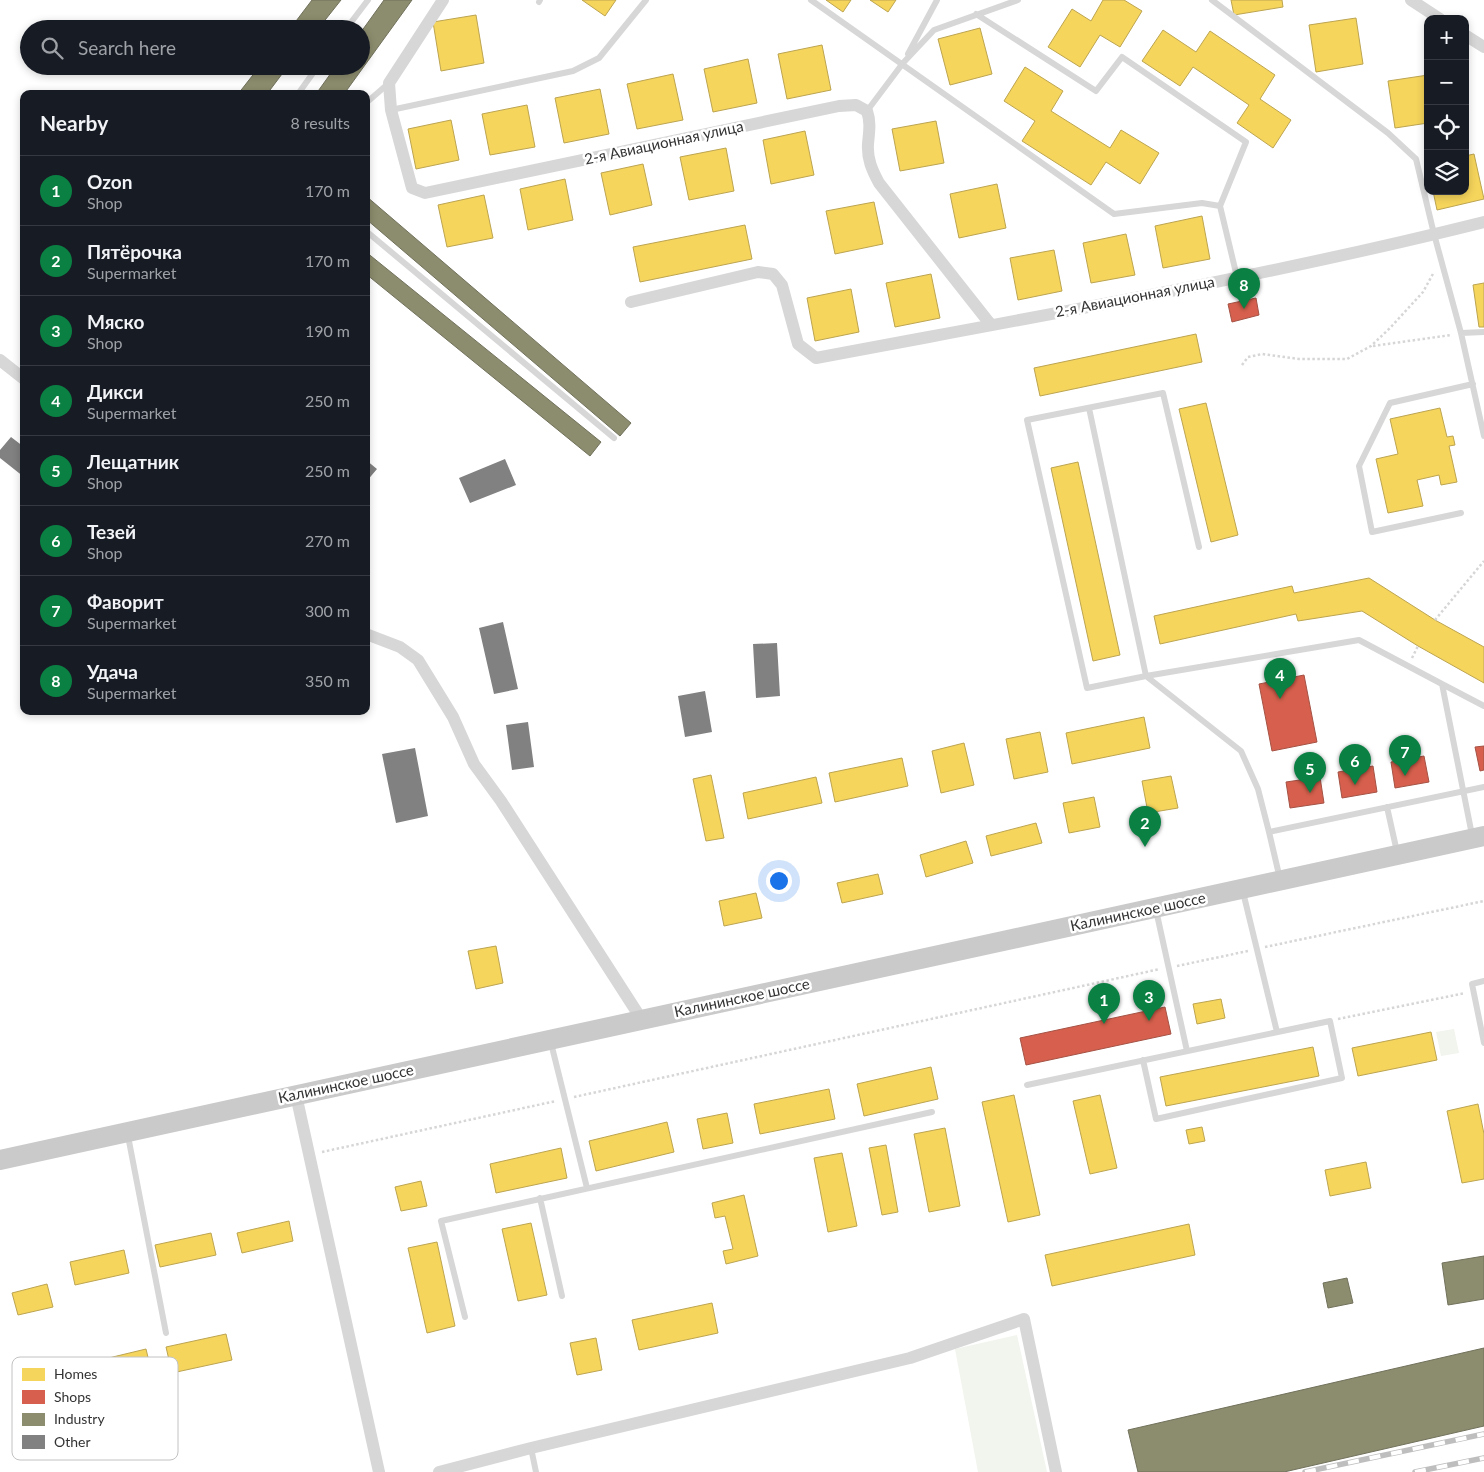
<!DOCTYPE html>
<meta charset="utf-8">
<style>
body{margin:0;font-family:Lato,sans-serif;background:#242831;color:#f1f3f6}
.controls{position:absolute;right:15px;top:15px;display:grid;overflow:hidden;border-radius:10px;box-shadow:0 2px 8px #0003}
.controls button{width:45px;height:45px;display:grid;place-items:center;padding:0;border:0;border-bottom:1px solid #363941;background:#171b24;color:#f1f3f6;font:25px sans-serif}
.you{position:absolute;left:778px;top:880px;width:18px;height:18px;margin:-12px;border:4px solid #fff;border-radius:50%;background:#1a73e8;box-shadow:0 0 0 8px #1a73e833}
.badge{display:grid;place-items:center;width:32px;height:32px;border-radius:50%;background:#0b8043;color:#fff;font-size:16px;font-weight:700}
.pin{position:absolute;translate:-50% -41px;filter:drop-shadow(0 1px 2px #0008)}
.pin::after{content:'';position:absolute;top:26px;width:18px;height:15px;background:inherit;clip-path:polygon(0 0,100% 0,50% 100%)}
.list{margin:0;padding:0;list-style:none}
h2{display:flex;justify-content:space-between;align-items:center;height:65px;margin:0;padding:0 20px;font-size:21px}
h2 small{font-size:16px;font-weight:400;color:#9ea1a6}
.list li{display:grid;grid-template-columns:32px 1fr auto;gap:15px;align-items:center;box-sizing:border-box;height:70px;padding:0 20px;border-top:1px solid #363941}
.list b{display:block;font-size:19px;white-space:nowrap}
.list p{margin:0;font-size:16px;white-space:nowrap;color:#9ea1a6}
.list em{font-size:16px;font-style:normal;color:#9ea1a6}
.icon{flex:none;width:28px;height:28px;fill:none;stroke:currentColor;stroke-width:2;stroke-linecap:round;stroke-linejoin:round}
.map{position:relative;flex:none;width:1484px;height:1472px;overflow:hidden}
.search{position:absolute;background:#171b24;box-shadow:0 2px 8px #0003;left:20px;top:20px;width:350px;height:55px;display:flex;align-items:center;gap:12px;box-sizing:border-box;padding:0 18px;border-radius:28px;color:#9ea1a6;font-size:19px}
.panel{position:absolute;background:#171b24;box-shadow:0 2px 8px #0003;left:20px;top:90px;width:350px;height:625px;border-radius:10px}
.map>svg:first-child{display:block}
</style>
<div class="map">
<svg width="1484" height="1472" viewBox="0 0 1484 1472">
<rect width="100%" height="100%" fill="#fff"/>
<path fill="#f1f5ed" d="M1454,1029l5,24 -18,3 -5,-24z
M1017,1335l30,137h-69l-23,-123z"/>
<path fill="#f6d55c" stroke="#bca450" d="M582,0h34l-11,16z
M826,0h25l-8,12z
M870,0h26l-8,12z
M1103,0h21l18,11 -22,36 -20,-12 -20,32 -32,-20 24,-38 19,12z
M1231,0h51l1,7 -49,8z
M476,15l8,48 -43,8 -8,-49z
M1356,18l7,46 -47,8 -7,-47z
M980,28l12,46 -42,11 -12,-46z
M1163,30l33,22 14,-21 65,44 -15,24 31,21 -18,28 -36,-25 12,-18 -56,-38 -13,19 -38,-25z
M822,45l9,45 -44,9 -9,-45z
M748,59l9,44 -44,9 -9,-43z
M1025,67l38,24 -12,20 59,37 11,-18 38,23 -19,31 -34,-22 -15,23 -69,-44 13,-20 -31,-20z
M673,74l10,46 -46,9 -10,-45z
M1428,75v48l-33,5 -7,-47z
M600,89l9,45 -45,9 -9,-45z
M527,105l8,42 -45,8 -8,-41z
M451,120l8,40 -43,9 -8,-40z
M936,121l8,42 -44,8 -8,-42z
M805,131l9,44 -43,9 -8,-44z
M726,148l8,43 -45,9 -9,-43z
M1474,154l10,45 -47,11 -4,-19h32v-35z
M643,164l9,41 -42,10 -9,-42z
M565,179l8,41 -45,10 -8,-41z
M997,184l9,44 -47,10 -9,-44z
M484,195l9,43 -46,9 -9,-42z
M874,202l9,42 -48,10 -9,-43z
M1202,216l8,43 -47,9 -8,-42z
M745,225l7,34 -112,23 -7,-35z
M1126,234l9,41 -44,8 -8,-40z
M1054,250l8,41 -44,9 -8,-42z
M931,274l9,44 -45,9 -9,-44z
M1484,283v44h-5l-6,-42z
M851,289l8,43 -44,9 -8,-43z
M1196,334l6,28 -162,34 -6,-28z
M1206,403l32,132 -27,7 -32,-133z
M1440,408l7,29 6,-1 2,9 -6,1 8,36 -16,3 -2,-10 -22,5 6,26 -35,7 -12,-54 22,-5 -8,-35z
M1078,462l42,193 -27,6 -42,-193z
M1369,578l66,42 49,27v36l-66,-37 -56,-35 -64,10 -2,-7 -136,30 -6,-28 138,-30 2,7z
M1144,717l6,31 -78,16 -6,-31z
M1040,732l8,40 -34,7 -8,-40z
M964,743l10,42 -33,8 -9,-42z
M902,758l6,28 -73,16 -6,-29z
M711,775l13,63 -18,3 -13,-62z
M1171,776l7,32 -30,5 -6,-32z
M816,777l6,26 -74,16 -5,-26z
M1094,797l6,30 -31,6 -6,-30z
M1036,823l6,20 -51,13 -5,-20z
M966,841l7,22 -47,14 -6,-22z
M878,874l5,20 -41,9 -5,-20z
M756,893l6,25 -38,8 -5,-25z
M496,946l7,37 -27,6 -8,-38z
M1221,999l4,19 -28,6 -4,-20z
M1431,1032l6,28 -79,16 -6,-28z
M1313,1047l6,29 -153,30 -6,-29z
M931,1067l7,32 -74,17 -7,-32z
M829,1089l6,30 -75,15 -6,-30z
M1014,1095l26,120 -32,7 -26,-120z
M1100,1095l17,73 -27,6 -17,-73z
M1478,1104l6,30v45l-22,4 -15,-72z
M727,1113l6,30 -30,6 -6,-30z
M667,1122l7,30 -78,19 -7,-30z
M1202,1127l3,14 -16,3 -3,-14z
M945,1128l15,78 -31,6 -15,-78z
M886,1145l12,67 -16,3 -13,-67z
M561,1148l6,30 -71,15 -6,-29z
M842,1153l15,73 -29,6 -14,-74z
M1366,1162l5,26 -41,8 -5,-26z
M421,1181l6,25 -26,5 -6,-24z
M744,1195l14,61 -32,8 -3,-13 10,-2 -8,-33 -10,2 -3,-15z
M289,1221l4,20 -51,12 -5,-20z
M531,1223l16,72 -29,6 -16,-72z
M1189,1224l6,31 -143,31 -7,-31z
M211,1233l5,22 -56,12 -5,-22z
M437,1242l18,84 -28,7 -19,-85z
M124,1250l5,23 -54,12 -5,-23z
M47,1284l6,23 -35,8 -6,-22z
M712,1303l6,30 -79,17 -7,-30z
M226,1334l6,26 -60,13 -6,-26z
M596,1338l6,32 -25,5 -7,-32z
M146,1349l6,25 -54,13 -6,-25z"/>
<path fill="#d6604d" stroke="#a55245" d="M1256,298l3,17 -27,7 -4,-18z
M1304,675l13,67 -45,9 -13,-67z
M1484,746v24l-4,1 -5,-24z
M1424,756l5,26 -34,6 -4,-26z
M1373,766l4,26 -35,6 -4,-26z
M1320,777l4,26 -34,5 -4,-26z
M1165,1007l6,27 -145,31 -6,-27z"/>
<path fill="#8c8c6e" stroke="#71715c" d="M312,0h29l-23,29h-28z
M384,0h28l-68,94h-28l20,-28h25v-34z
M260,66h28l-21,28h-29z
M366,196l265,227 -11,13 -254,-217z
M366,252l235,190 -11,14 -224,-182z
M1484,1256v43l-36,6 -6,-42z
M1347,1278l6,25 -25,5 -5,-25z
M1484,1348v78l-200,46h-146l-10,-42z"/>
<path fill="#818181" d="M11,437l13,10v30l-24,-19v-8z
M505,459l11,26 -46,18 -11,-25z
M366,460l11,9 -11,13z
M503,622l15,67 -24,5 -15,-66z
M777,643l3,53 -24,2 -3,-54z
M705,691l7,41 -27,5 -7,-41z
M528,722l6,45 -22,3 -6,-45z
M415,748l13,68 -32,7 -14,-69z"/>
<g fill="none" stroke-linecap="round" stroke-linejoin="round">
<path stroke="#d6d6d6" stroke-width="2.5" stroke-dasharray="2.5 2.5" stroke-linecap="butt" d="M1373,346l78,-11
M1242,365l6,-8 14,-3 37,5h48l24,-13 19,-18 33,-36 11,-20
M1435,620l49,-59
M1412,658l6,-12
M1265,947l219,-46
M1177,966l71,-15
M1338,1019l127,-26
M574,1097l586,-128
M322,1152l234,-51"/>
<path stroke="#d7d7d7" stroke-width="6" d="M811,0l303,214 88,-11 18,3 17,71
M1212,0l176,133 28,26 18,75 27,99 23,-1
M539,2l1,-2
M976,14l120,77 26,-34 124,85 -26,64
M346,29l22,-29
M908,54l29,-54
M298,94l20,-28
M366,103l23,-20
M391,110l182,-39 26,-13 47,-58
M867,111l36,-48 31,-33 84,-30
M366,231l248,207
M1461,333l23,103
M1089,408l57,268 213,-36 83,44 30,151
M1461,513l-89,19 -13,-66 31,-63 83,-19
M1199,547l-36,-154 -136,27 60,268 59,-12 95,75 17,38 11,43
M1442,684l42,22
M1387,807l10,45
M1280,879l-11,-47 215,-45
M1243,892l34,140
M1156,910l31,141
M1484,981l-12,3 12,59
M551,1043l36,145
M1027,1085l303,-64 12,57 -186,41 -13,-59
M128,1136l38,197
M540,1198l22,98
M465,1317l-24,-96 491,-109
M531,1448l5,24"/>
<path stroke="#d7d7d7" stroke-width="12" d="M443,0l-54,83 2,27 21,78 13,5 414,-87 17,-1 11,6c4,12 2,21 1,33 -1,15 4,26 11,39l112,142
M1411,0l29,19
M1465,35l19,12
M631,302l127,-30 15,2 9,11 16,59 18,14c223,-42 448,-81 668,-136
M0,360l24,19
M366,634l34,13 18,13 35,57 21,47 27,37 141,219
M296,1095l83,377
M439,1472l92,-24 379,-90 114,-39 32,153"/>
<path stroke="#cacaca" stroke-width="20" d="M0,1160l1484,-324"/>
<g stroke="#bebebe" stroke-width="5.5">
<path id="rail" d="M1305,1472l179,-38
M1415,1472l69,-14"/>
</g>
<use href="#rail" stroke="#fff" stroke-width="4" stroke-dasharray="11" stroke-linecap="butt"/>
</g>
<g text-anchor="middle" stroke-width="5" stroke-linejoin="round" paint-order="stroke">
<g font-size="15" fill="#333" stroke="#fff">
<text transform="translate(664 143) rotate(-12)" y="5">2-я Авиационная улица</text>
<text transform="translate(1135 297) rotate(-11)" y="5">2-я Авиационная улица</text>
<text transform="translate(1138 912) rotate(-12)" y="5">Калининское шоссе</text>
<text transform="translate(742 998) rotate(-12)" y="5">Калининское шоссе</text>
<text transform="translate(346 1084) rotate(-12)" y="5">Калининское шоссе</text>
</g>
</g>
<rect x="12" y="1357" width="166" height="103" rx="8" fill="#fff" stroke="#c2c2c2" stroke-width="1"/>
<rect x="22" y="1368" width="23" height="13" fill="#f6d55c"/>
<rect x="22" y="1390" width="23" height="14" fill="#d6604d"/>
<rect x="22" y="1413" width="23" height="13" fill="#8c8c6e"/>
<rect x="22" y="1435" width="23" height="14" fill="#818181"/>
<g font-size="14" fill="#333">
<text x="54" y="1379">Homes</text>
<text x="54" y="1402">Shops</text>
<text x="54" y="1424">Industry</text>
<text x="54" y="1447">Other</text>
</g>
</svg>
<div class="controls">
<button>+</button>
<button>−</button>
<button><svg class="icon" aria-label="locate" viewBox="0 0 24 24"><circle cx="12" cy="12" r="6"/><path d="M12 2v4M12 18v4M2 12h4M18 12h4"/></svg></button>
<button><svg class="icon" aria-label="layers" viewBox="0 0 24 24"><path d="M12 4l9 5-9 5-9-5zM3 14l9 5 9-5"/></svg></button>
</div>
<div class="you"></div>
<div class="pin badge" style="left:1104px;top:1024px">1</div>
<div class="pin badge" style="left:1145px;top:847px">2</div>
<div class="pin badge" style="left:1149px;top:1021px">3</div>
<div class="pin badge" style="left:1280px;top:699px">4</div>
<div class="pin badge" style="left:1310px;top:793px">5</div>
<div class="pin badge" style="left:1355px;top:785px">6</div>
<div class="pin badge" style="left:1405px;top:776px">7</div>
<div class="pin badge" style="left:1244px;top:309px">8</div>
<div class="search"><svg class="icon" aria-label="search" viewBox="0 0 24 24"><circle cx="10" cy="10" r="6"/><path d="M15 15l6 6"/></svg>Search here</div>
<section class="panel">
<h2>Nearby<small>8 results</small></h2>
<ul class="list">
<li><span class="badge">1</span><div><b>Ozon</b><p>Shop</p></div><em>170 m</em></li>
<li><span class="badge">2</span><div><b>Пятёрочка</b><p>Supermarket</p></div><em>170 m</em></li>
<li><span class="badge">3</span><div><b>Мяско</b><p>Shop</p></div><em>190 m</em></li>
<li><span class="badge">4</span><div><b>Дикси</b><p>Supermarket</p></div><em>250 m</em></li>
<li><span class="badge">5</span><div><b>Лещатник</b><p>Shop</p></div><em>250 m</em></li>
<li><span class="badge">6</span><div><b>Тезей</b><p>Shop</p></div><em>270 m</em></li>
<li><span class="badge">7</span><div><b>Фаворит</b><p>Supermarket</p></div><em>300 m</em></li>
<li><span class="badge">8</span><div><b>Удача</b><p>Supermarket</p></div><em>350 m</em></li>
</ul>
</section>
</div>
